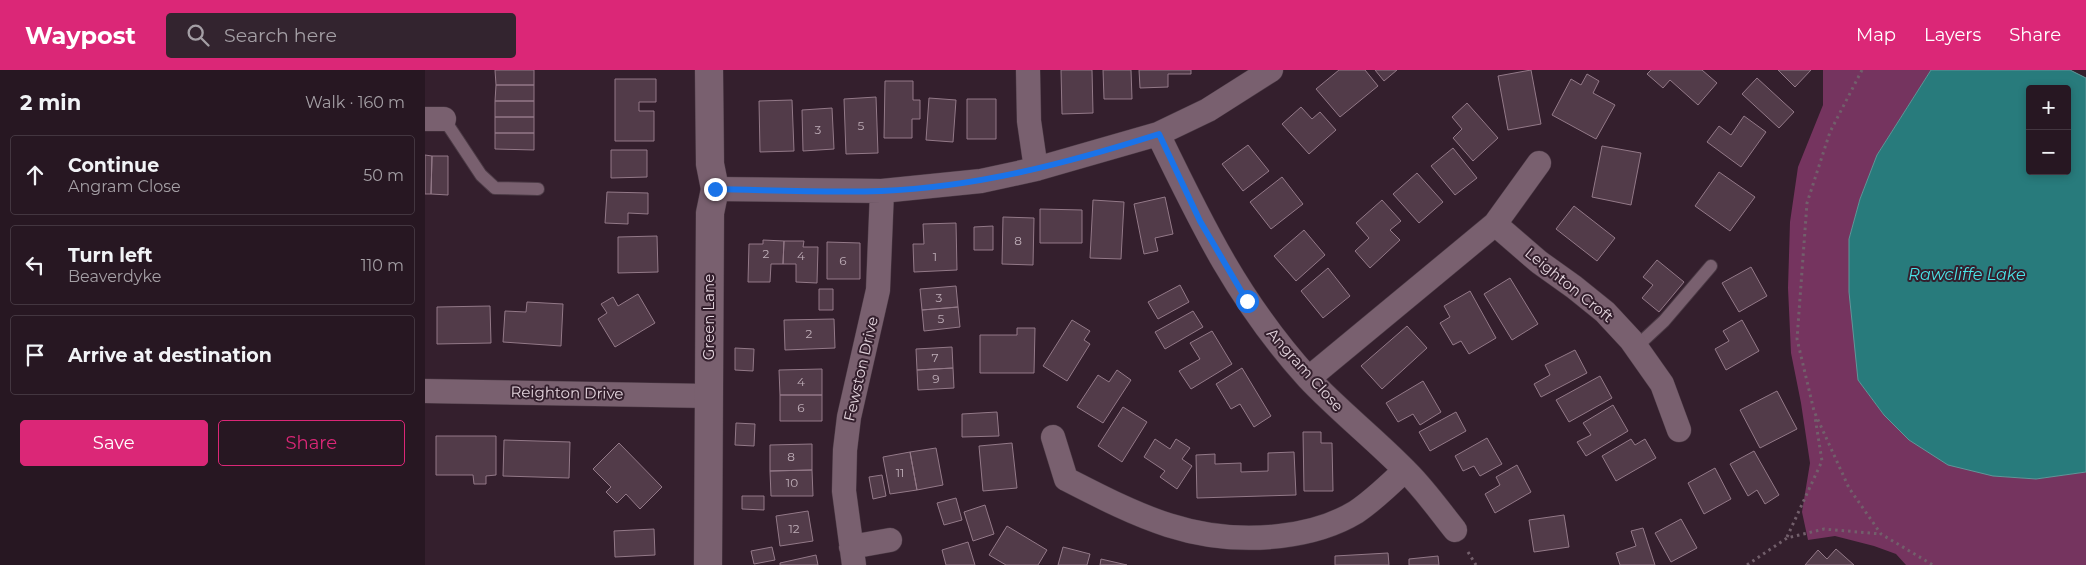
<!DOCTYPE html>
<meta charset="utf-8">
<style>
body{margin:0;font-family:Montserrat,sans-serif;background:#33242f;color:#f1f3f6}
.controls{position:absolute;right:15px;top:15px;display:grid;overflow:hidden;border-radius:5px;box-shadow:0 2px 8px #0003}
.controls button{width:45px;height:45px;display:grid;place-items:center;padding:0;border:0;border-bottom:1px solid #433640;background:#271722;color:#f1f3f6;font:25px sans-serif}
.stop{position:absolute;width:15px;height:15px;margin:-11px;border:4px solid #1a73e8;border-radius:50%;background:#fff}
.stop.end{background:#1a73e8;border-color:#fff;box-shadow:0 1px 5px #0008}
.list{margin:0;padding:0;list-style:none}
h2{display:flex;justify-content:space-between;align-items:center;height:65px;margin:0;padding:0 20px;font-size:21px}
h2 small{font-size:16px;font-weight:400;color:#a49fa5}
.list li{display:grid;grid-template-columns:32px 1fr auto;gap:15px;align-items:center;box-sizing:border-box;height:80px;margin:0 10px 10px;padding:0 10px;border:1px solid #433640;border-radius:5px}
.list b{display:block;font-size:19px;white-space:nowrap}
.list p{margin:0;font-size:16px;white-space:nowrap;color:#a49fa5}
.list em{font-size:16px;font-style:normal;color:#a49fa5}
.actions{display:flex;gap:10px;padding:15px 20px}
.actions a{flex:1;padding:11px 0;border:1px solid #db2777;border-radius:5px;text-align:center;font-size:18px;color:#db2777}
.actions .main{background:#db2777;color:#fff}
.icon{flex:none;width:28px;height:28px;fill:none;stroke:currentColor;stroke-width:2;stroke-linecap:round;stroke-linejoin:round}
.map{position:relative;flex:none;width:1661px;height:495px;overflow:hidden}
header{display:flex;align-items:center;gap:30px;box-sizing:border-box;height:70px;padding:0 25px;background:#db2777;color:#fff}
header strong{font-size:24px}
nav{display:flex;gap:28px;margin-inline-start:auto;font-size:18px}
.search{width:350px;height:45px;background:#33242f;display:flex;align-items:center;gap:12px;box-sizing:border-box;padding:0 18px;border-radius:5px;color:#a49fa5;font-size:19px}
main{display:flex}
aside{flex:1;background:#271722}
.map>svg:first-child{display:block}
</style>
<header>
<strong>Waypost</strong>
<div class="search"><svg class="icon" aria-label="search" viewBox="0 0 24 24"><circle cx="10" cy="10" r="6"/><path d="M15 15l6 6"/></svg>Search here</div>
<nav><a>Map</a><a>Layers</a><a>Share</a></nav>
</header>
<main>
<aside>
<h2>2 min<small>Walk · 160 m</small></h2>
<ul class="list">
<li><svg class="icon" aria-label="ahead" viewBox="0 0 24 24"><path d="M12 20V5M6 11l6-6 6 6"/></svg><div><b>Continue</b><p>Angram Close</p></div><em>50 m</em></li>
<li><svg class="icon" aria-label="left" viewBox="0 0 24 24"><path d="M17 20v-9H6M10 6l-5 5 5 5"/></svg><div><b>Turn left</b><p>Beaverdyke</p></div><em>110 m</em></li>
<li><svg class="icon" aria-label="arrive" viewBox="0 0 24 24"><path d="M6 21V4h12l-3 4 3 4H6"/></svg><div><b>Arrive at destination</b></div></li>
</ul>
<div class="actions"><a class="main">Save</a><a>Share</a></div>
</aside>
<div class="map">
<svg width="1661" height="495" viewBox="0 0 1661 495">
<rect width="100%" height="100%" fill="#341f2d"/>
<path fill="#75345f" d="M1398,0h108l-54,85 -17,44 -11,40 9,141 26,35 25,25 84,36 43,3 50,-7v93h-180l-10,-11 -22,-8 -39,-10 -27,4 -6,-28 8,-49 -9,-60 -10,-50 -3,-65 2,-66 8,-55 25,-62z"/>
<path fill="#287b7c" stroke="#609699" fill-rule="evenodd" d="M1506,0h139l16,8v394l-50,7 -43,-3 -45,-11 -39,-25 -25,-25 -26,-35 -9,-88v-53l11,-40 17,-44zM1605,19h37v82h-37z"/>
<path fill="#523b49" stroke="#937988" d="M70,0h39v15h-38z
M636,0h31l1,43 -31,1z
M678,0h28l1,29h-28z
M714,0h52v4h-23v13l-28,1z
M914,0h26l13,16 -38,31 -24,-28z
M950,0h22l-13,11z
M1106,0l10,54 -33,6 -10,-54z
M1226,0h51l15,13 -19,22 -28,-25 -7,8 -16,-14z
M1353,0h33l-16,17z
M1162,4l12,7 -6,12 22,12 -19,34 -44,-24 19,-36 10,6z
M1332,8l37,34 -15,16 -37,-34z
M190,9h41v23h-17v9h15v30h-39z
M460,11h28v19h7v19h-8v19h-28z
M71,15h38v16h-39z
M451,27l2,56 -32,1 -2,-55z
M504,28l27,2 -3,42 -27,-2z
M542,29h29v40h-29z
M367,30l2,51 -34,1 -1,-51z
M70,31h39v16h-39z
M1042,33l31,35 -25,23 -20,-23 9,-9 -10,-12z
M876,37l11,12 8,-7 16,18 -27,24 -27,-30z
M407,38l2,41 -31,2 -1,-41z
M1319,46l22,16 -25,35 -34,-25 12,-16 12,9z
M70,47h39v16h-39z
M70,63h39v17l-39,-1z
M823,75l21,26 -26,20 -21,-27z
M1177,76l39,7 -10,52 -39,-8z
M1028,78l24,30 -22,17 -24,-29z
M186,80h36v27l-36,1z
M0,85l7,1 -1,38h-6z
M7,86h16v39l-17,-1z
M1294,102l36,25 -25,34 -35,-25z
M992,103l26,29 -24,21 -26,-29z
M857,107l21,27 -32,25 -21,-27z
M182,122l41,1v21l-20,-1v11l-23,-1z
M740,127l8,37 -18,4 3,13 -14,3 -10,-50z
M668,130l31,2 -3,57 -31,-1z
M957,130l19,21 -11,9 10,10 -30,28 -15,-17 14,-13 -13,-15z
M1149,136l41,32 -18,23 -41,-32z
M615,139l42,1v33h-42z
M578,147l31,1 -1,47 -31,-1z
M531,153l1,47 -43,2 -1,-28h11l-1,-20z
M568,156v24h-19v-23z
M879,160l21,25 -29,26 -22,-25z
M232,166l1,36 -40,1v-36z
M338,170l21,1 -1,23h-12l-1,18h-22l1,-38h14z
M359,171h20l-1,6h15l-1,36 -21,-1v-18h-13z
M402,172l33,1v36h-33z
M1232,190l27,22 -25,30 -17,-14 11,-13 -10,-8z
M1326,197l16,29 -28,16 -17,-29z
M903,198l22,28 -27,22 -22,-27z
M1085,208l28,46 -26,16 -28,-46z
M755,215l9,17 -31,17 -10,-17z
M531,216l2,21 -36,3 -2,-21z
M394,219h14v21h-14z
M1045,221l26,47 -27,16 -8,-13 -8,4 -13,-22 10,-6 -6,-11z
M213,224l17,29 -40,24 -17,-28 9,-6 -6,-9 12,-7 5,9z
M102,232l36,2 -2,42 -58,-4 2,-31 21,1z
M65,236l1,37 -54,1v-37z
M533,237l2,20 -36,4 -2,-21z
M768,241l10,16 -38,22 -10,-17z
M409,249l1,29 -50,2 -1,-30z
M647,250l18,11 -6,9 6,4 -23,37 -24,-15z
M1317,250l17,31 -33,19 -11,-21 14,-8 -6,-10z
M982,256l20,22 -45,41 -21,-23z
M592,258h18l-1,45h-54v-38h37z
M787,261l20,33 -41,25 -12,-18 21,-12 -10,-16z
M527,277l1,21 -36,2 -1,-21z
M310,278l19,1 -1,22 -18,-1z
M1150,280l12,23 -46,24 -7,-13 16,-9 -5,-10z
M528,298l1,20 -36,2 -1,-20z
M817,298l29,48 -17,11 -14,-23 -9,5 -15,-25z
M397,299v26h-42l-1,-25z
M692,300l14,10 -28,43 -26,-16 21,-32 11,7z
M1175,306l12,22 -43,24 -13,-22z
M998,311l18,31 -21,13 -7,-11 -15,8 -12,-19z
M1352,321l20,38 -37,19 -20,-38z
M355,325h42v26h-42z
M1188,335l15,26 -42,25 -9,-14 14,-7 -8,-12z
M698,337l24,15 -25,40 -24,-16z
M572,342l2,24 -37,1v-23z
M1031,342l10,19 -36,20 -11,-19z
M311,353l19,1 -1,22 -19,-1z
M878,362h18v11h11l1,48h-29z
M11,366h60v39l-10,1v8h-12l-1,-9h-37z
M1062,368l15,26 -22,12 -6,-10 -11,5 -8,-15z
M730,369l15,10 6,-10 14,9 -8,11 10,7 -15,23 -17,-12 5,-6 -21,-14z
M1206,369l4,6 10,-6 11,19 -40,23 -14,-25z
M79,370l66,2 -1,36 -66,-2z
M194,373l43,44 -22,22 -14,-15 -9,9 -11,-11 5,-5 -18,-18z
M587,373l5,45 -34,3 -4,-45z
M387,374v26l-42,1v-26z
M511,378l7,37 -26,5 -7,-38z
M1329,381l25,44 -14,9 -8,-14 -9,6 -18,-32z
M485,382l7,38 -27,4 -7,-37z
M869,382l2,43 -99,3 -1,-43 19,-1v10l26,-1v9l27,-1v-18z
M1092,395l14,27 -36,21 -10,-19 15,-9 -4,-8z
M1290,398l16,31 -27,15 -16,-31z
M387,400l1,26h-42l-1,-25z
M457,405l4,21 -13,3 -4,-22z
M317,426h22v14l-22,-1z
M531,428l6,22 -18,5 -7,-22z
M560,435l9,29 -21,7 -9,-29z
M383,441l5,30 -33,5 -4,-30z
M1139,445l5,32 -35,5 -5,-32z
M1256,449l16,29 -26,14 -16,-29z
M582,456l40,24 -9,15h-32l-17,-10z
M1218,458l12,37h-35l-4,-12 20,-7 -5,-15z
M229,459l1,26 -40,2 -1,-26z
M543,472l7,23h-29l-4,-15z
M347,477l3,13 -21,4 -3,-13z
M638,477l27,7 -3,11h-29z
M1411,479l18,16h-49l13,-15 9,9z
M963,483l1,12h-54v-9z
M391,485l2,10h-38v-2z
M1013,486l1,9h-30v-6z
M676,489l26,6h-27z"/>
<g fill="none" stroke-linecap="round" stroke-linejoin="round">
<g stroke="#4b3a45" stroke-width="14">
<path id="lane" d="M19,49l37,56 14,13 43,1
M1211,277l28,-26 47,-55"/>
</g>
<g stroke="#4b3a45" stroke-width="25">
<path id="street" d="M603,0l1,51 7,48
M0,49h19
M733,64c44,91 81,168 150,244 31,33 67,61 99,94 18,18 32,38 48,58
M290,119l167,2 99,-10 55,-12 122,-35 50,-24 63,-40
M1070,154l44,38 35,25 31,25 26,28 31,44 17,46
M884,308l186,-154 44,-61
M0,321l284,5
M628,367l13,42c72,37 130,67 214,57 26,-3 53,-10 76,-24 18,-12 33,-27 49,-42
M426,477l39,-7
M429,495l-10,-74 1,-41 4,-33 29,-127 4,-99"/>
</g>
<g stroke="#4b3a45" stroke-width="29">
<path id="secondary" d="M283,495l2,-352 5,-24 -5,-25 -1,-94"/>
</g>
<path stroke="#725f6b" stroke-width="3" stroke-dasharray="2.5 4" stroke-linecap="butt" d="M1437,0l-32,62 -23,71 -10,136 17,72 35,77 32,46 52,31
M1362,467l35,-76 -7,-44
M1043,482l8,13
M1322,495l40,-27 37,-9 57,5"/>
<use href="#lane" stroke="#79606f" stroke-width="12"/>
<use href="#street" stroke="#79606f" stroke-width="24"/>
<use href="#secondary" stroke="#79606f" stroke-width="28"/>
</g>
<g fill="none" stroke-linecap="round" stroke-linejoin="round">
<path stroke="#1a73e8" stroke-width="6" d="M290,119c55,1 111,4 166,2 96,-4 187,-28 278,-57l41,87 47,80"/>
</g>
<g text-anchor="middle" stroke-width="4" stroke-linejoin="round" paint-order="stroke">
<g font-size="12" fill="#bfaeb8">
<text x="436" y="60">5</text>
<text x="393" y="64">3</text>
<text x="593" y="175">8</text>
<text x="341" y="188">2</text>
<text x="376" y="190">4</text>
<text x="510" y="191">1</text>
<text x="418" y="195">6</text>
<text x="514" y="232">3</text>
<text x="516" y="253">5</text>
<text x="384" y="268">2</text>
<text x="510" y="292">7</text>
<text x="511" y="313">9</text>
<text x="376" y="316">4</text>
<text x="376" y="342">6</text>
<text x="366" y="391">8</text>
<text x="475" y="407">11</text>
<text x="367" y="417">10</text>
<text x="369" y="463">12</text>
</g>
<g font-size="15" fill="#e3d4dd" stroke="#341f2d">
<text transform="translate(1144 215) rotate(39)" y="5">Leighton Croft</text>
<text transform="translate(284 247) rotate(-90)" y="5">Green Lane</text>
<text transform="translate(436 299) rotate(-77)" y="5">Fewston Drive</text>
<text transform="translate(880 300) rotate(48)" y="5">Angram Close</text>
<text transform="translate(142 323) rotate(1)" y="5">Reighton Drive</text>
</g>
<g font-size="16" font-style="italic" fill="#4ae6e9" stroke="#341f2d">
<text x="1542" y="210">Rawcliffe Lake</text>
</g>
</g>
</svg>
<div class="controls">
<button>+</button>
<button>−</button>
</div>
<div class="stop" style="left:822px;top:231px"></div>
<div class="stop end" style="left:290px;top:119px"></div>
</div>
</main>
